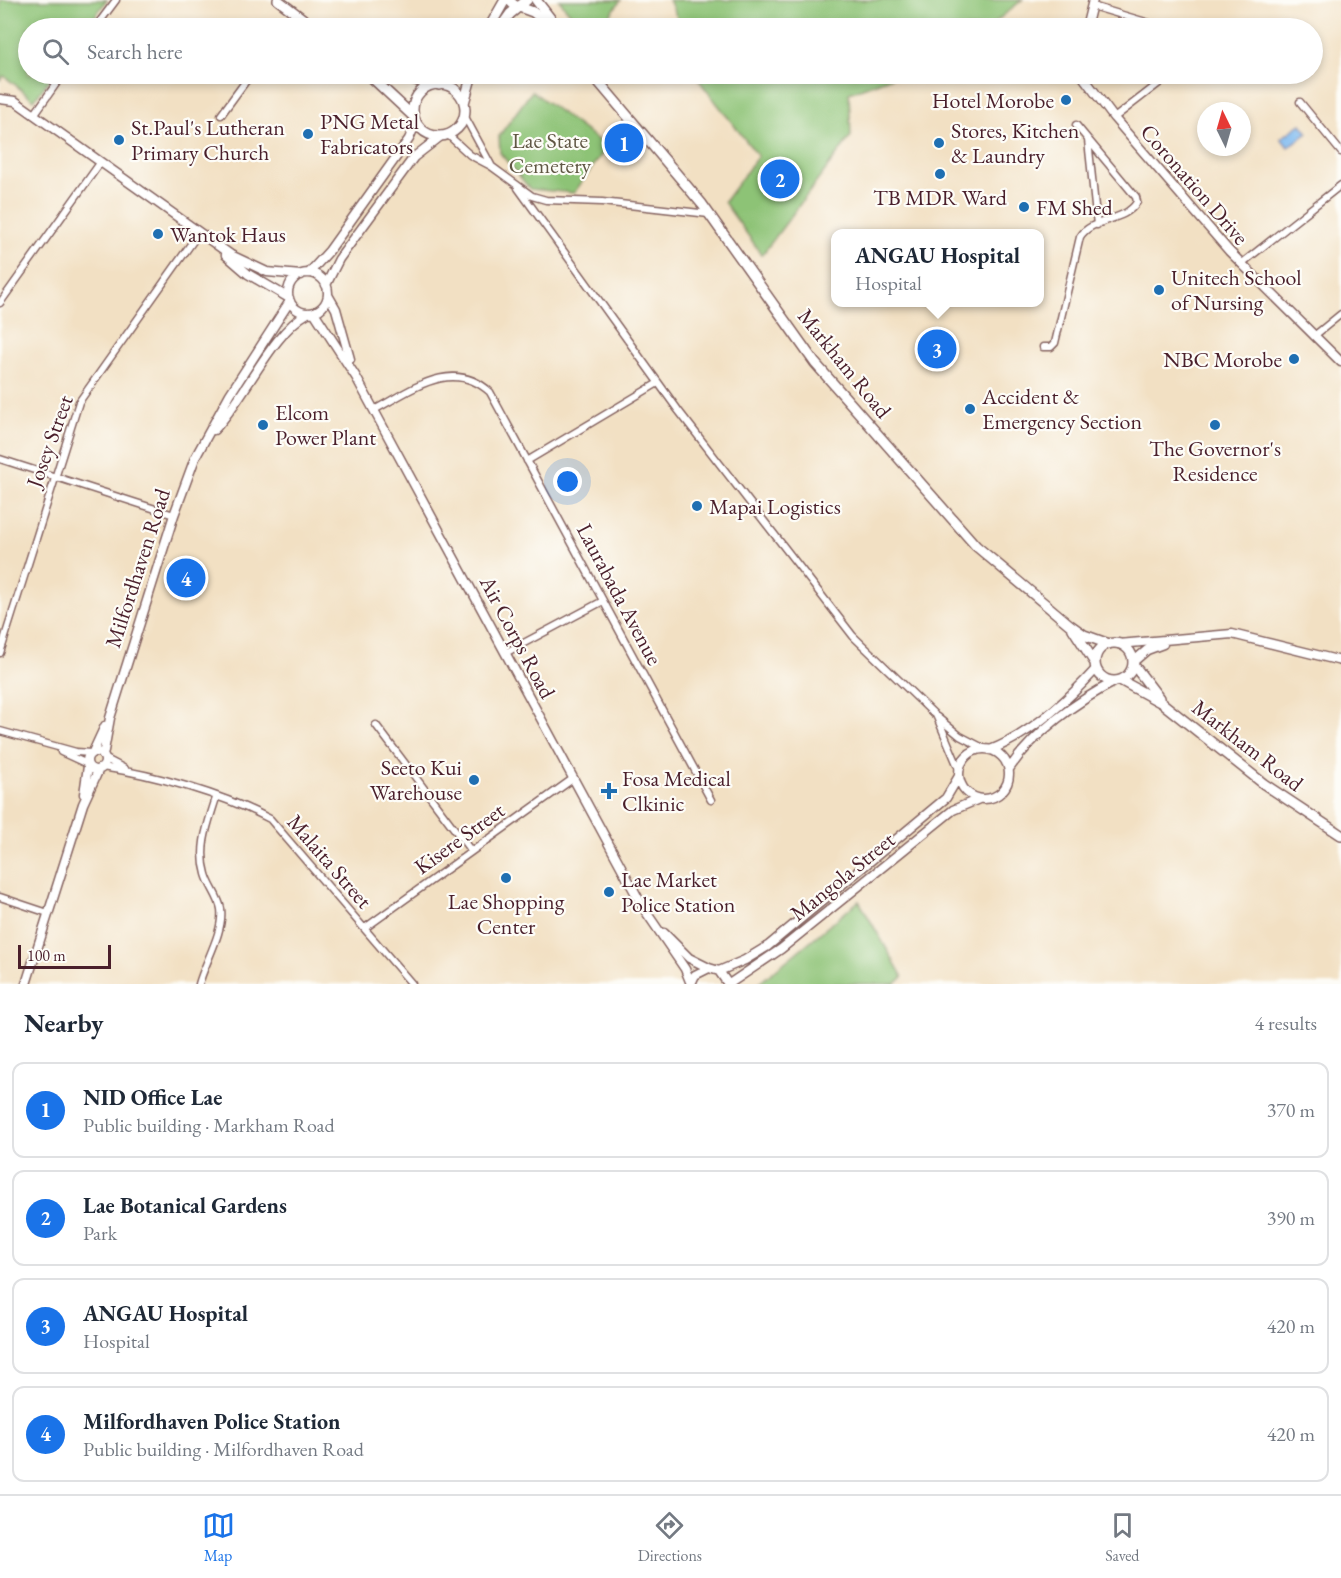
<!DOCTYPE html>
<meta charset="utf-8">
<style>
body{margin:0;font-family:"EB Garamond",serif;background:#f6f6f7;color:#1f2937}
.compass{position:absolute;left:1197px;top:102px;width:54px;height:54px;border-radius:50%;background:#fff;box-shadow:0 3px 9px #0003;rotate:355deg}
.scale{position:absolute;left:18px;bottom:15px;width:93px;box-sizing:border-box;padding-left:6px;border:3px solid #4a1f2b;border-top:0;font-size:16px;line-height:21px;white-space:nowrap;color:#4a1f2b;-webkit-text-stroke:4px #fdfcf7;paint-order:stroke}
.you{position:absolute;left:568px;top:482px;width:21px;height:21px;margin:-15px;border:4px solid #fff;border-radius:50%;background:#1a73e8;box-shadow:0 0 0 9px #1a73e833}
.badge{display:grid;place-items:center;width:39px;height:39px;border-radius:50%;background:#1a73e8;color:#fff;font-size:20px;font-weight:700}
.pin{position:absolute;translate:-50% -50%;border:3px solid #fff;box-shadow:0 2px 6px #0006}
.popup{position:absolute;left:831px;top:229px;width:213px;height:78px;box-sizing:border-box;display:grid;place-content:center;border-radius:12px;background:#fff;filter:drop-shadow(0 2px 4px #0005);font-size:20px;white-space:nowrap;color:#747a83}
.popup b{font-size:22px;color:#1f2937}
.popup::after{content:'';position:absolute;left:50%;top:100%;margin-left:-12px;border:12px solid transparent;border-top-color:#fff}
.list{margin:0;padding:0;list-style:none}
h2{display:flex;justify-content:space-between;align-items:center;height:78px;margin:0;padding:0 24px;font-size:26px}
h2 small{font-size:20px;font-weight:400;color:#747a83}
.list li{display:grid;grid-template-columns:39px 1fr auto;gap:18px;align-items:center;box-sizing:border-box;height:96px;margin:0 12px 12px;padding:0 12px;border:2px solid #e0e1e3;border-radius:12px}
.list b{display:block;font-size:22px;white-space:nowrap}
.list p{margin:0;font-size:20px;white-space:nowrap;color:#747a83}
.list em{font-size:20px;font-style:normal;color:#747a83}
.icon{flex:none;width:33px;height:33px;fill:none;stroke:currentColor;stroke-width:2;stroke-linecap:round;stroke-linejoin:round}
.map{position:relative;flex:none;width:1341px;height:984px;overflow:hidden}
.search{position:absolute;background:#fff;box-shadow:0 3px 9px #0003;left:18px;right:18px;top:18px;height:66px;display:flex;align-items:center;gap:15px;box-sizing:border-box;padding:0 21px;border-radius:33px;color:#747a83;font-size:22px}
.sheet{height:510px;background:#fff}
nav{display:flex;justify-content:space-around;align-items:center;box-sizing:border-box;height:84px;border-top:2px solid #e0e1e3;background:#fff;font-size:16px;color:#747a83}
nav a{display:grid;justify-items:center;gap:3px}
nav .on{color:#1a73e8}
.map>svg:first-child{display:block}
</style>
<div class="map">
<svg width="1341" height="984" viewBox="0 0 1341 984">
<rect width="100%" height="100%" fill="#fdfcf7"/>
<filter id="ink" filterUnits="userSpaceOnUse"><feTurbulence type="fractalNoise" baseFrequency=".0167" numOctaves="2"/><feDisplacementMap in="SourceGraphic" scale="12" xChannelSelector="R" yChannelSelector="G"/><feConvolveMatrix kernelMatrix="1 2 1 2 8 2 1 2 1" color-interpolation-filters="sRGB"/></filter>
<filter id="wash" filterUnits="userSpaceOnUse"><feTurbulence type="fractalNoise" baseFrequency=".008" numOctaves="4" result="noise"/><feDisplacementMap in="SourceGraphic" scale="24" xChannelSelector="R" yChannelSelector="G"/><feGaussianBlur stdDeviation="1.35" result="paint"/><feColorMatrix in="noise" values="0 0 0 0 0 0 0 0 0 0 0 0 0 0 0 0 0 1.4 0 .05"/><feComposite in="paint" operator="in"/></filter>
<g filter="url(#wash)">
<rect width="100%" height="100%" fill="#f2e0c3"/>
<path fill="#8dc376" stroke="#6c7150" stroke-width="1.5" d="M0,0h107l-21,28h-58v46h26l-20,26 -30,-24 -4,4z
M559,0h62l-20,28h-19z
M669,0h353l-34,28h-306z
M694,74h206l-51,19 2,43 -89,119 -38,-53 34,-46z
M532,91l75,56 -33,46 -44,-4 -30,-36 -1,-17z
M859,901l44,76 -8,7h-137z"/>
<path fill="#7db9f0" stroke="#646c8e" stroke-width="1.5" d="M1301,124l7,9 -20,14 -7,-9z"/>
</g>
<g filter="url(#ink)">
<g fill="none" stroke-linecap="round" stroke-linejoin="round">
<g stroke="#856360" stroke-width="9">
<path id="street" d="M1092,6l74,22
M95,28l21,-28
M284,28l11,-14
M1300,102l41,50
M34,115l29,-41
M221,115l30,-41
M464,115l27,50
M1114,118l57,-44
M447,134l23,21 21,11 41,30 14,4 56,2 107,12
M1088,140l9,85
M518,188l160,222 175,226 81,78
M1241,264l100,-79
M0,303l100,-140
M1314,336l27,-22
M1043,347h8l4,-4 25,-106c12,-20 44,-14 57,-35l-1,-5 -60,-72
M374,410c36,-19 78,-53 116,-18l221,408
M0,459l174,56
M527,461l131,-78
M507,652l96,-51
M0,653l79,-251 119,-168
M937,717l23,19 25,13
M937,717l22,52
M376,725l95,126
M0,731l76,21 15,1
M61,752l26,12
M104,758l21,11
M102,767c54,8 120,27 168,52l142,165
M0,897l48,16
M365,928l209,-150
M199,984c6,-22 25,-52 22,-75 -2,-12 -12,-23 -15,-35 -8,-27 2,-50 10,-76"/>
</g>
<g stroke="#856360" stroke-width="11">
<path id="secondary" d="M1086,28l7,-28
M1081,74l33,44 115,133 112,111
M0,99l15,2 216,154 36,17 34,3
M226,255l22,19 41,24
M309,273l20,-22 80,-112 7,-17
M288 293a20 20 0 1 1 40 0a20 20 0 1 1-40 0Z
M326,285l13,-26 75,-102 27,-21
M328,295l8,14 14,50
M314,312l42,65 288,532 41,60 6,15
M214,430c31,-32 58,-98 94,-117
M1119,644l113,-10 109,27
M1133,662l14,-12 16,-6
M959 774a25 25 0 1 1 50 0a25 25 0 1 1-50 0Z
M990,750c41,-16 77,-49 106,-81
M87 761a9 9 0 1 1 18 0a9 9 0 1 1-18 0Z
M93,752l12,-26
M103,756l7,-38 64,-203 21,-57 35,-64 60,-93
M1009,769c25,-37 68,-68 107,-88
M84,794l4,-28
M664,933l25,25 20,10
M719,971l26,-11 23,-14 178,-148 13,-22
M26,984l57,-180 16,-35
M691,984l4,-9 14,-7 10,3 9,13
M729,984l52,-35 172,-139 26,-11"/>
</g>
<g stroke="#856360" stroke-width="12">
<path id="primary" d="M278,0l37,28
M509,0l5,5 19,7 20,16
M536,0l17,22
M489,28l16,-28
M500,28l10,-14 17,-14
M368,74l46,43
M397,74l34,11
M592,74l110,130 113,159 161,183 94,79 14,10 25,9
M413 110a26 26 0 1 1 52 0a26 26 0 1 1-52 0Z
M439,85l13,-11
M464,103l8,-29
M1073,629l22,34
M1095 662a19 19 0 1 1 38 0a19 19 0 1 1-38 0Z
M1133,664l26,34
M1120,680l42,23 102,81 77,51"/>
</g>
<use href="#street" stroke="#fff" stroke-width="6"/>
<use href="#secondary" stroke="#fff" stroke-width="8"/>
<use href="#primary" stroke="#fff" stroke-width="9"/>
</g>
</g>
<g fill="#1f6fb2" stroke="#fdfcf7" stroke-width="2">
<circle cx="1066" cy="100" r="6"/>
<circle cx="308" cy="134" r="6"/>
<circle cx="119" cy="140" r="6"/>
<circle cx="939" cy="143" r="6"/>
<circle cx="940" cy="174" r="6"/>
<circle cx="1024" cy="207" r="6"/>
<circle cx="158" cy="234" r="6"/>
<circle cx="1159" cy="290" r="6"/>
<circle cx="1294" cy="359" r="6"/>
<circle cx="970" cy="409" r="6"/>
<circle cx="263" cy="425" r="6"/>
<circle cx="1215" cy="425" r="6"/>
<circle cx="697" cy="506" r="6"/>
<circle cx="474" cy="780" r="6"/>
<path d="M606 782h6v6h6v6h-6v6h-6v-6h-6v-6h6z"/>
<circle cx="506" cy="878" r="6"/>
<circle cx="609" cy="892" r="6"/>
</g>
<g text-anchor="middle" stroke-width="4.5" stroke-linejoin="round" paint-order="stroke">
<g font-size="22" fill="#4a1f2b" stroke="#fdfcf7" text-anchor="start">
<text x="1054" y="108" text-anchor="end">Hotel Morobe</text>
<text x="320" y="129">PNG Metal<tspan x="320" dy="25">Fabricators</tspan></text>
<text x="131" y="135">St.Paul's Lutheran<tspan x="131" dy="25">Primary Church</tspan></text>
<text x="951" y="138">Stores, Kitchen<tspan x="951" dy="25">&amp; Laundry</tspan></text>
<text x="940" y="205" text-anchor="middle">TB MDR Ward</text>
<text x="1036" y="215">FM Shed</text>
<text x="170" y="242">Wantok Haus</text>
<text x="1171" y="285">Unitech School<tspan x="1171" dy="25">of Nursing</tspan></text>
<text x="1282" y="367" text-anchor="end">NBC Morobe</text>
<text x="982" y="404">Accident &amp;<tspan x="982" dy="25">Emergency Section</tspan></text>
<text x="275" y="420">Elcom<tspan x="275" dy="25">Power Plant</tspan></text>
<text x="1215" y="456" text-anchor="middle">The Governor's<tspan x="1215" dy="25">Residence</tspan></text>
<text x="709" y="514">Mapai Logistics</text>
<text x="462" y="775" text-anchor="end">Seeto Kui<tspan x="462" dy="25">Warehouse</tspan></text>
<text x="622" y="786">Fosa Medical<tspan x="622" dy="25">Clkinic</tspan></text>
<text x="621" y="887">Lae Market<tspan x="621" dy="25">Police Station</tspan></text>
<text x="506" y="909" text-anchor="middle">Lae Shopping<tspan x="506" dy="25">Center</tspan></text>
</g>
<g font-size="22" fill="#615845" stroke="#fdfcf7">
<text x="550" y="148">Lae State<tspan x="550" dy="25">Cemetery</tspan></text>
</g>
<g font-size="22" fill="#4a1f2b" stroke="#fdfcf7">
<text transform="translate(1195 184) rotate(49)" y="8">Coronation Drive</text>
<text transform="translate(845 363) rotate(51)" y="8">Markham Road</text>
<text transform="translate(49 441) rotate(-70)" y="8">Josey Street</text>
<text transform="translate(137 568) rotate(-72)" y="8">Milfordhaven Road</text>
<text transform="translate(620 594) rotate(62)" y="8">Laurabada Avenue</text>
<text transform="translate(518 637) rotate(62)" y="8">Air Corps Road</text>
<text transform="translate(1248 745) rotate(38)" y="8">Markham Road</text>
<text transform="translate(459 838) rotate(-36)" y="8">Kisere Street</text>
<text transform="translate(330 861) rotate(49)" y="8">Malaita Street</text>
<text transform="translate(842 876) rotate(-39)" y="8">Mangola Street</text>
</g>
</g>
</svg>
<svg class="compass" viewBox="-18 -18 36 36"><path d="M0-13l5 13h-10z" fill="#e53935"/><path d="M0 13l5-13h-10z" fill="#747a83"/></svg>
<div class="scale">100 m</div>
<div class="you"></div>
<div class="pin badge" style="left:624px;top:143px">1</div>
<div class="pin badge" style="left:780px;top:179px">2</div>
<div class="pin badge" style="left:937px;top:349px">3</div>
<div class="popup"><b>ANGAU Hospital</b>Hospital</div>
<div class="pin badge" style="left:186px;top:578px">4</div>
<div class="search"><svg class="icon" aria-label="search" viewBox="0 0 24 24"><circle cx="10" cy="10" r="6"/><path d="M15 15l6 6"/></svg>Search here</div>
</div>
<section class="sheet">
<h2>Nearby<small>4 results</small></h2>
<ul class="list">
<li><span class="badge">1</span><div><b>NID Office Lae</b><p>Public building · Markham Road</p></div><em>370 m</em></li>
<li><span class="badge">2</span><div><b>Lae Botanical Gardens</b><p>Park</p></div><em>390 m</em></li>
<li><span class="badge">3</span><div><b>ANGAU Hospital</b><p>Hospital</p></div><em>420 m</em></li>
<li><span class="badge">4</span><div><b>Milfordhaven Police Station</b><p>Public building · Milfordhaven Road</p></div><em>420 m</em></li>
</ul>
</section>
<nav>
<a class="on"><svg class="icon" aria-label="map" viewBox="0 0 24 24"><path d="M3 6l6-2 6 2 6-2v14l-6 2-6-2-6 2zM9 4v14M15 6v14"/></svg>Map</a>
<a><svg class="icon" aria-label="directions" viewBox="0 0 24 24"><path d="M12 3l9 9-9 9-9-9zM9 14v-3h6M13 9l2 2-2 2"/></svg>Directions</a>
<a><svg class="icon" aria-label="saved" viewBox="0 0 24 24"><path d="M7 4h10v16l-5-4-5 4z"/></svg>Saved</a>
</nav>
